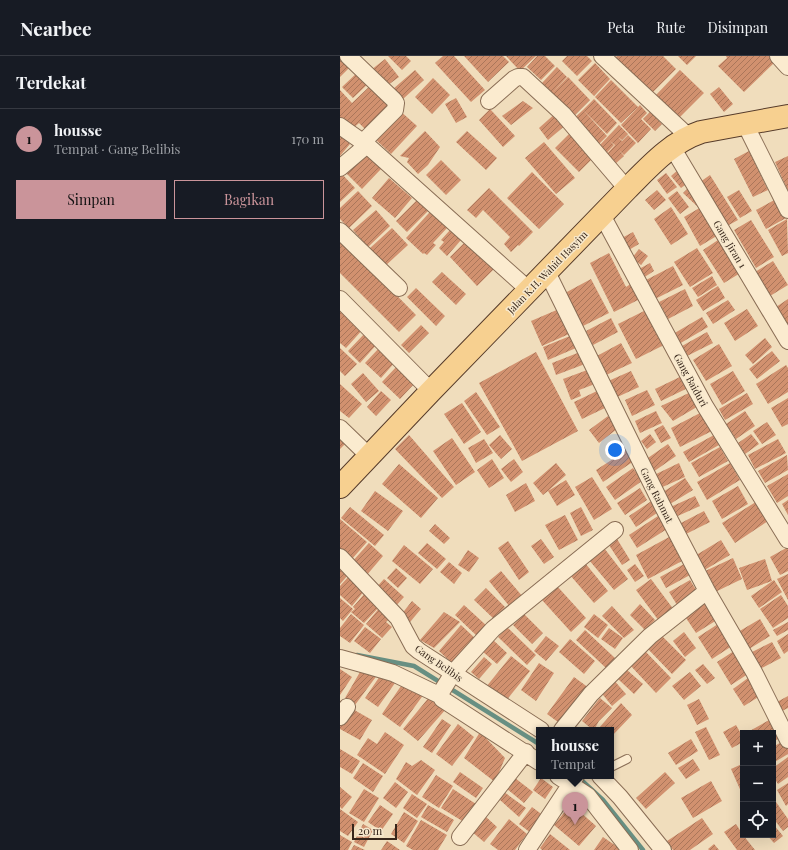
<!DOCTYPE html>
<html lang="id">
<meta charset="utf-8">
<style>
body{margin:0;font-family:"Playfair Display",serif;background:#20242c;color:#f1f3f6}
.controls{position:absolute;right:12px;bottom:12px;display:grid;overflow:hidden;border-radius:0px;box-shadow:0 4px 16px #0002}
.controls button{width:36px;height:36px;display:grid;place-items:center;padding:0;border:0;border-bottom:1px solid #363941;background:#171b24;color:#f1f3f6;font:20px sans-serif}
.scale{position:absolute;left:12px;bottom:10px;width:45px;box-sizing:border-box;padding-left:4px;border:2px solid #37261a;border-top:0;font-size:11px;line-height:14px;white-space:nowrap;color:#37261a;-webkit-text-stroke:3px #f7e8cc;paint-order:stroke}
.you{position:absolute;left:275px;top:394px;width:14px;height:14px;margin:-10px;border:3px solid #fff;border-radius:50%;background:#1a73e8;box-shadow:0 0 0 6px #1a73e833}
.badge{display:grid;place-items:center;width:26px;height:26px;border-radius:50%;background:#ca949a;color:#111;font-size:13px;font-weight:700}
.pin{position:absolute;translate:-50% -33px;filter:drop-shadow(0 1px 2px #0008)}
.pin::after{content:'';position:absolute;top:21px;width:14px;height:12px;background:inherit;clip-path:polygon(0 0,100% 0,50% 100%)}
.popup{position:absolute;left:196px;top:671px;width:78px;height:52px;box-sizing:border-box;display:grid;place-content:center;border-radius:0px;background:#171b24;filter:drop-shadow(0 1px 3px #0005);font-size:13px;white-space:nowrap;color:#9ea1a6}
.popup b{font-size:15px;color:#f1f3f6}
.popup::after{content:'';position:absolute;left:50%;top:100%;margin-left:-8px;border:8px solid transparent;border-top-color:#171b24}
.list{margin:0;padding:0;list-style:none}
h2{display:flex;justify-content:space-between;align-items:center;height:52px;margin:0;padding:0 16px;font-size:17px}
h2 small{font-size:13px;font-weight:400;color:#9ea1a6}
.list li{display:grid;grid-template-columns:26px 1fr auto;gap:12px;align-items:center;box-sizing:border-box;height:60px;padding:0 16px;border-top:1px solid #363941}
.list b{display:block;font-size:15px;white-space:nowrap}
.list p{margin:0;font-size:13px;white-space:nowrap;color:#9ea1a6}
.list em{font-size:13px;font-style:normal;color:#9ea1a6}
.actions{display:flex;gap:8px;padding:12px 16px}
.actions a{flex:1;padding:9px 0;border:1px solid #ca949a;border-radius:0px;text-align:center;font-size:14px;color:#ca949a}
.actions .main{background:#ca949a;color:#111}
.icon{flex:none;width:22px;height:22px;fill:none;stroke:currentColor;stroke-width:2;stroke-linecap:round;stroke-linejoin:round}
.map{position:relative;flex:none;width:448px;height:794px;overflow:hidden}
header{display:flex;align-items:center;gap:24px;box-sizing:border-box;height:56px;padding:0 20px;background:#171b24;border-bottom:1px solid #363941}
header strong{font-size:19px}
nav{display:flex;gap:22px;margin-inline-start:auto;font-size:14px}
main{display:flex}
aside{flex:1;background:#171b24}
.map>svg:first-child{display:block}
</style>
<header>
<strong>Nearbee</strong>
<nav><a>Peta</a><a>Rute</a><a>Disimpan</a></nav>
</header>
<main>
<aside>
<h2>Terdekat<small></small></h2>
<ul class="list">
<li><span class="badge">1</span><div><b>housse</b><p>Tempat · Gang Belibis</p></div><em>170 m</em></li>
</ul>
<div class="actions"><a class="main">Simpan</a><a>Bagikan</a></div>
</aside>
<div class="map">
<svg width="448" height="794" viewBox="0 0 448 794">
<defs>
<pattern id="building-hatch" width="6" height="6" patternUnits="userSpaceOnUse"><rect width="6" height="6" fill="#d1916f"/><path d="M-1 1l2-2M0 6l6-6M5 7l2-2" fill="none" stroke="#aa765a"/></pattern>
</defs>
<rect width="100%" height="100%" fill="#f0ddbc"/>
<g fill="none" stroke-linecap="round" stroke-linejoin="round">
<path stroke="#678f82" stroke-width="4.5" d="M17,599l57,11 125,78
M238,721l25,23 40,50"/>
</g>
<path fill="url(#building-hatch)" d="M0,0h6l7,8 -13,13z
M48,0h18l5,5 -9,9z
M103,0h11l31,34 -14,12 -36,-39z
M124,0h39l6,6 -21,20z
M166,0h30l-16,15z
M197,0h8l10,10 -14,14 -14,-13z
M227,0h20l5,5 -15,15 -15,-15z
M277,0h46l13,13 -25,25 -36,-36z
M338,0h18l-9,9z
M386,0h43l6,6 -31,30 -26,-26 9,-8z
M45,3l14,18 -15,11 -13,-18z
M255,7l15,16 -16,17 -16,-16z
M217,11l10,10 -15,16 -10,-10z
M20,14l11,11 -18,17 -11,-11z
M75,14l9,10 -21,19 -10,-10z
M340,14l24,23 -25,25 -23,-23z
M228,21l22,23 -19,19 -22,-23z
M93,22l17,17 -18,19 -17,-17z
M271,24l27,27 -17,16 -26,-26z
M33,27l21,22 -27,26 -8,-8 -8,7 -11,-11v-29l12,13z
M379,31l14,17 -9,8 -14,-18z
M116,42l11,19 -11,6 -11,-19z
M254,43l23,24 -10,11 -24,-24z
M183,45l10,7 -22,17 -9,-9z
M300,49l7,8 -6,6 10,10 -13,14 -17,-18z
M150,53l25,27 -12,11 -24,-27z
M59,54l18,16 -26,28 -17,-16z
M243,54l24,26 -11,11 -25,-26z
M217,56l10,12 -19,16 -9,-12z
M310,56l12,12 -7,7 -12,-12z
M279,69l9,9 -6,6 -4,-3 4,4 6,-6 8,8 -12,12 -5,-5 5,6 -10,9 -9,-9 10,-11 -5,-4 4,4 -10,11 -7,-8z
M85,75l15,16 -12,18 -10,9 -11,-12 2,-4 -9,-2z
M127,75l30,27 -11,12 -30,-28z
M232,75l24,24 -17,17 -24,-24z
M0,79l10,9 -10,12z
M204,86l31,36 -19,16 -31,-36z
M409,95l19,39 -15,7 -19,-38z
M26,98l15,15 -19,20 -16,-16z
M448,100v35l-13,-29z
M101,104l20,20 -15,15 -20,-20z
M339,113l10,13 -8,6 -10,-12z
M0,116l15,16 -15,14z
M192,116l32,32 -25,25 -32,-31z
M326,117l11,14 -10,7 -10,-14z
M370,119l28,45 -11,6 -27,-44z
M49,122l23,20 -17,20 -23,-20z
M350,130l10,12 -2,9 -15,-14z
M149,132l44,44 -14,14 -1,-1 -7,7 -7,-8 6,-7 -27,-27 -7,8 -9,-8z
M317,134l9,10 -12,10 -9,-10z
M399,134l13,21 -12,7 -13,-21z
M18,135l14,15 -23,22 -9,-9v-11z
M337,135l12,16 -9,7 -12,-16z
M438,142l10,19 -22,12 -10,-19z
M78,143l11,11 -22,22 -11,-11z
M363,150l17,28 -20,12 -16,-29z
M331,151l17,27 -17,11 -17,-26z
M36,154l14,16 -22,21 -15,-17z
M90,156l17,16 -14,15 3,2 -9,10 -3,-2 -1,1 -17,-16z
M447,163l1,34 -6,3 -14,-26z
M411,164l23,37 -18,11 -22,-38z
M52,172l16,17 -24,22 -16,-17z
M110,174l11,10 -14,16 -8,-8 5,-6 -3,-2z
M293,176l6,12 -12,7 -7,-12z
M0,182l76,77 -17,17 -59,-59z
M381,182l21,34 -18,11 -21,-33z
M126,185l28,28 -17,17 -27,-29z
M357,192l16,25 -23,14 -16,-25z
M299,193l9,7 -7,9 -9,-7z
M269,197l17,34 6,-4 8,16 -26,13 -24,-49z
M433,205l15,24 -18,11 -15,-24z
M310,207l4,8 -11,7 -4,-9z
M333,210l10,19 -28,14 -9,-19z
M102,216l24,22 -10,11 -24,-23z
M372,220l5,9 -19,12 -6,-9z
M251,223l18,34 -26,13 -18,-33z
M378,230l7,12 -22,13 -7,-11z
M76,232l29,28 -9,10 -29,-29z
M345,233l8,17 -25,13 -9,-17z
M448,243v26l-12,-18z
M388,244l7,10 -22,14 -7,-11z
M0,250l24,22 -18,20 -6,-5z
M219,253l10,25 -27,12 -11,-25z
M308,253l18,35 -30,15 -18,-35z
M407,253l11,17 -23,15 -11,-18z
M362,261l6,10 -29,17 -6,-10z
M271,262l7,14 -25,13 -7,-14z
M81,269l8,8 -20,20 -8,-8z
M26,276l12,11 -18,20 -12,-12z
M367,276l6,11 -26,13 -5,-10z
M230,280l6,12 -28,12 -5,-13z
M425,282l7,9 -19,17 -8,-9z
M281,287l11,20 -28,13 -9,-19z
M379,288l13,22 -26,15 -13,-21z
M40,291l16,14 -15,17 -16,-15z
M0,292l17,16 -12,12 -5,-5z
M432,295l8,10 -23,18 -8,-10z
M196,296l42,79 -56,30 -43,-78z
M240,296l5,12 -29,11 -4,-12z
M58,309l18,17 -16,17 -18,-17z
M446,309l2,3v24l-20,12 -12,-20z
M250,313l5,15 -16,6 2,6 -10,4 -8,-21z
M291,315l8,16 -26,12 -7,-17z
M393,315l12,20 -23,14 -12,-21z
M23,317l16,18 -13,11 -15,-18z
M344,319l6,12 -29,14 -6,-12z
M0,328l22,20 -13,14 -9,-7z
M307,334l8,15 -23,11 -7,-16z
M41,335l10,9 -15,16 -9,-9z
M257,335l8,17 -23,11 -8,-17z
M136,336l24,35 -13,8 -23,-34z
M351,336l11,12 -29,17 -12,-15z
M407,337l6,11 -28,16 -6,-11z
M448,342v26l-6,3 -11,-19z
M122,347l19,29 -17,12 -20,-30z
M316,355l6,12 -22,10 -5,-12z
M405,355l10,15 -19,13 -10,-15z
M362,356l10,19 -32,16 -9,-19z
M268,360l9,13 -18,14 -10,-13z
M427,366l9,13 -14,9 -9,-13z
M323,369l8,13 -10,5 -7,-13z
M310,378l6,8 -9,7 -6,-8z
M411,378l8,10 -14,10 -7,-11z
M69,379l45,52 -12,11 -47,-49z
M160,379l12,14 -11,10 -12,-14z
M374,379l5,10 -30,17 -6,-10z
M112,382l23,34 -19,13 -23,-34z
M0,383l5,5 -5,5z
M144,383l9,14 -17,10 -8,-15z
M438,383l8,14 -31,16 -7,-14z
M328,388l8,12 -23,16 -8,-12z
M380,391l8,14 -29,16 -8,-14z
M287,394l7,11 -31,21 -7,-12z
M447,399l1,15 -23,13 -7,-12z
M152,403l12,19 -15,10 -12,-18z
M174,403l9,13 -12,10 -10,-13z
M216,407l10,12 -18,16 18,-11 9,15 -18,11 -9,-15 -5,4 -10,-12z
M339,407l6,14 -27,12 -6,-13z
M390,407l10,17 -33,20 -10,-18z
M59,408l39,34 -17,20 -39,-34z
M293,412l9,13 -27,19 -9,-13z
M448,418v22l-11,7 -10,-17z
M252,421l20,32 -18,11 -19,-33z
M345,422l8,12 -23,14 -7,-12z
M186,427l9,18 -20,11 -9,-17z
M398,430l10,18 -26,15 -10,-18z
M300,432l7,12 -22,15 -8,-12z
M35,435l28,20 -15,20 -27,-20z
M355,440l5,10 -29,13 -5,-10z
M313,444l7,11 -24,16 -7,-11z
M419,444l12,19 -36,24 -13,-20z
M448,444v15l-6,-11z
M10,451l34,28 -9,11 -34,-28z
M241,451l12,23 -12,6 -11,-23z
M364,455l6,11 -26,13 -5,-11z
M225,459l13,25 -19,10 -14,-25z
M318,460l9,13 -30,19 -8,-13z
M0,463l27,23 -15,17 -12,-10z
M95,468l15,14 -6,6 -15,-13z
M274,478l16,26 -8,5 -17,-26z
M331,480l13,24 -36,19 -12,-24z
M201,483l13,18 -10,7 -13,-18z
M381,484l9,15 -29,17 -8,-15z
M168,485l21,31 -10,8 -21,-32z
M29,487l14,13 -17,20 -15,-13z
M87,487l19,16 -9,10 -19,-16z
M64,489l29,24 -13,15 -28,-23z
M448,491v24l-8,4 -10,-18z
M264,492l24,31 -14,11 -25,-30z
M128,494l11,8 -10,14 -11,-7z
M393,502l9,21 -31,15 -10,-21z
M425,503l7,22 -25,9 -8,-22z
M109,506l13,11 -8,11 -14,-12z
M245,507l23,28 -14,12 -24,-28z
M295,508l9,12 -9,6 -8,-12z
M344,508l6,11 -24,13 -6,-11z
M0,511l9,7 -9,10z
M56,512l11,10 -9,10 -11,-10z
M161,515l22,26 -13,10 -21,-26z
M448,518v26l-11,-21z
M9,520l16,14 -13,16 -12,-11v-9z
M44,523l20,18 -10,11 -20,-18z
M311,523l23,31 -15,11 -23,-31z
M350,524l9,15 -20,13 -10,-16z
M434,524l8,12 -23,16 -8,-12z
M217,530l29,32 -15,14 -29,-32z
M146,532l19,19 -11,12 -20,-19z
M26,536l15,13 -17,18 -13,-11 4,-3 -2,-2z
M441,539l7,11v12l-15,10 -13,-19z
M0,542l13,11 -10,12 -3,-3z
M363,543l14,21 -21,13 -14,-21z
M72,545l9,8 -11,13 -9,-7z
M300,548l15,16 -10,10 -15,-15z
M124,549l23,21 -10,10 -22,-21z
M41,550l11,10 -6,6 6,5 -10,11 -16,-14z
M272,550l22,24 -10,8 -22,-22z
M104,556l16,10 -26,26 -14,-8z
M11,558l13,11 -14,18 -10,-7v-8z
M184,558l19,19 -11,11 -19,-19z
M254,558l14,11 -10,13 -14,-11z
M420,563l10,17 -21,13 -11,-17z
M448,566v8l-11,6 -4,-6z
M378,568l14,22 -20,13 -14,-22z
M121,569l16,15 -23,25 -15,-14z
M25,571l16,12 -11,14 -16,-12z
M167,571l29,28 -9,10 -29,-28z
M269,572l14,10 -8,11 -14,-10z
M245,574l30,28 -9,10 -30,-28z
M344,576l12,16 -11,9 -12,-16z
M448,578v17l-4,3 -7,-13z
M206,580l13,10 -13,15 -12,-10z
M322,580l24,24 -14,14 -24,-25z
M152,583l15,14 -10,11 -15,-13z
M230,583l25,22 -11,13 -25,-22z
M432,586l9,16 -23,12 -8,-17z
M305,595l26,27 -15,15 -26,-28z
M394,595l14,23 -17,11 -14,-23z
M171,600l19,15 -25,31 -19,-15z
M144,601l8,7 -13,15 -8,-7z
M199,607l15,10 -18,28 -15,-11z
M363,608l12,14 -8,6 -12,-14z
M24,609l14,9 -23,31 -10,-7z
M0,613l12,8 -12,18z
M287,614l16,14 -9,10 -16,-15z
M350,616l11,14 -17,14 -12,-14z
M40,620l7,1 8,6 -17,24 -13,-9z
M234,621l15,11 -27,37 -15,-11z
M272,622l14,16 -14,12 -13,-16z
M408,622l12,18 -16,10 -11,-17z
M65,624l19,14 -24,33 -18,-13z
M90,640l16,13 -28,32 -15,-12z
M448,640v12l-8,4 -5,-9z
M260,642l12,10 -13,13 -5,9h-1l-11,-9z
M359,643l10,20 -12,6 -10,-20z
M281,647l11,12 -21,22v-7h-10l-2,-2z
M9,651l23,13 -12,20 -20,-11v-7z
M102,663l9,6 -19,28 -9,-6z
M431,663l10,18 -8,5v-9h-27z
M118,668l16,13 -22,29 -16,-12z
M396,669l7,12v5l-11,6 -9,-16z
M366,671l14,28 -11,5 -14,-28z
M45,676l19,13 -19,29 -28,-19 11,-17 9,6z
M140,676l25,26 -10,24 -31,-24z
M351,683l7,12 -22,14 -8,-12z
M443,685l5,8v5l-15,9v-16z
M0,693l20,12 -8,13 -12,-7z
M448,701v20l-10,7 -5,-8v-8z
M353,703l7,11 -14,9 -8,-11z
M81,704l14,10 -18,25 -21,-16 10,-17 6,4z
M23,707l20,13 -10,16 -20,-14z
M402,708l1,3v29l-12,-27z
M120,716l23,16 -7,10 -23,-16z
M325,716l10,11 -29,26 -10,-11z
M96,719l17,11 -14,22 -17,-11z
M175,722l18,14 -9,11 -17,-14z
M201,722l12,9 -8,12 -12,-9z
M371,725l11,20 -29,17 -12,-20z
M55,726l13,10 -12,16 -13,-10z
M448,727v21l-2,2 -9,-16z
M0,731l12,10 -10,12 -2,-2z
M24,733l15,9 -15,24 -15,-9z
M113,733l23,15 -12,18 -23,-14z
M164,736l22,16 -7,9 -19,-17z
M72,738l15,10 -10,14 -14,-10z
M436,746l12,17v8l-5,4 -10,-13v-13z
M231,748l25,22 -17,20 -25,-21z
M40,749l13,9 -12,17 -13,-9z
M88,749l26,15 -7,12 -26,-15z
M192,751l16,12 -13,17 -16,-12z
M0,753l18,13 -10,14 -8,-5z
M64,756l14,9 -14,22 -13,-9z
M145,760l12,11 -13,15 -13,-11z
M362,762l11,16 -23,16h-17l-6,-9z
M169,763l18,15 -12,16h-17l-8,-6z
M81,764l26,15 -9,15h-25l-7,-4z
M23,768l10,6 -9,17 -10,-5z
M396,768l7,11 12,15h-18l-13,-18z
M434,769l9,11 -9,7 -7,-8h6v-9z
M210,778l20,16h-28l-2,-2z
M0,779l12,7 -4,8h-8z
M263,781l19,13h-28z
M47,785l13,9h-19z
M374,788l5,6h-10l-1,-1z
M14,789l11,5h-14z"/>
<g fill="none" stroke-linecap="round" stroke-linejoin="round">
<g stroke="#896d55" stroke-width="10">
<path id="service" d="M271,711l16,-8"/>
</g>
<g stroke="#896d55" stroke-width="18">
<path id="minor" d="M8,0l46,44 2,3 -1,7 -32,32
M262,0l86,80
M438,0l10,11
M149,45l25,-22 4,-2h5l40,37 64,75
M405,68l43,86
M0,70l27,19 162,145
M332,91l116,194
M0,112l27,-23
M262,159l103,191 83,134
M0,175l59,57
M207,216l115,233 45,86 47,81 34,68
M0,243l91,92
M0,372l29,28
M0,501l58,61 15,28 6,5 122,79
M0,602l29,8 24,7 46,22
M0,661l7,-10
M222,674l29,-36 59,-58 57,-45
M199,706l-97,-63 -2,-5 13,-21 40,-44 122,-99
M218,720l30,20 42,54
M260,720l20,21 43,53
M120,781l66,-85
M187,794l49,-74"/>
</g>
<g stroke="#563b2a" stroke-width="24">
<path id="primary" d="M0,431l91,-96 196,-202c22,-22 44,-47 74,-57l87,-16"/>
</g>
<use href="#service" stroke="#fbebcf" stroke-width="8"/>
<use href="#minor" stroke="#fbebcf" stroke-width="16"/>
<use href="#primary" stroke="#f7d090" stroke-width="22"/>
</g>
<g text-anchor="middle" stroke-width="3" stroke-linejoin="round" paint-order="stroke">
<g font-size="10" fill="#37261a" stroke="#f7e8cc">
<text transform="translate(390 188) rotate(59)" y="4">Gang Jiran 1</text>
<text transform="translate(207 216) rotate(-46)" y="4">Jalan K.H. Wahid Hasyim</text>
<text transform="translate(351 324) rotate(61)" y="4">Gang Baiduri</text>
<text transform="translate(317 439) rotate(63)" y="4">Gang Rahmat</text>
<text transform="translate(99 607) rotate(35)" y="4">Gang Belibis</text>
</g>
</g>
</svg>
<div class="controls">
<button>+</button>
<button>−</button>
<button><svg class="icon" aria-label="locate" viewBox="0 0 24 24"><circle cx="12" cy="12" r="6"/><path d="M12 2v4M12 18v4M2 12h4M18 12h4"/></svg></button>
</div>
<div class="scale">20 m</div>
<div class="you"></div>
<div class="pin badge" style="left:235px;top:769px">1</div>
<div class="popup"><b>housse</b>Tempat</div>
</div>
</main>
